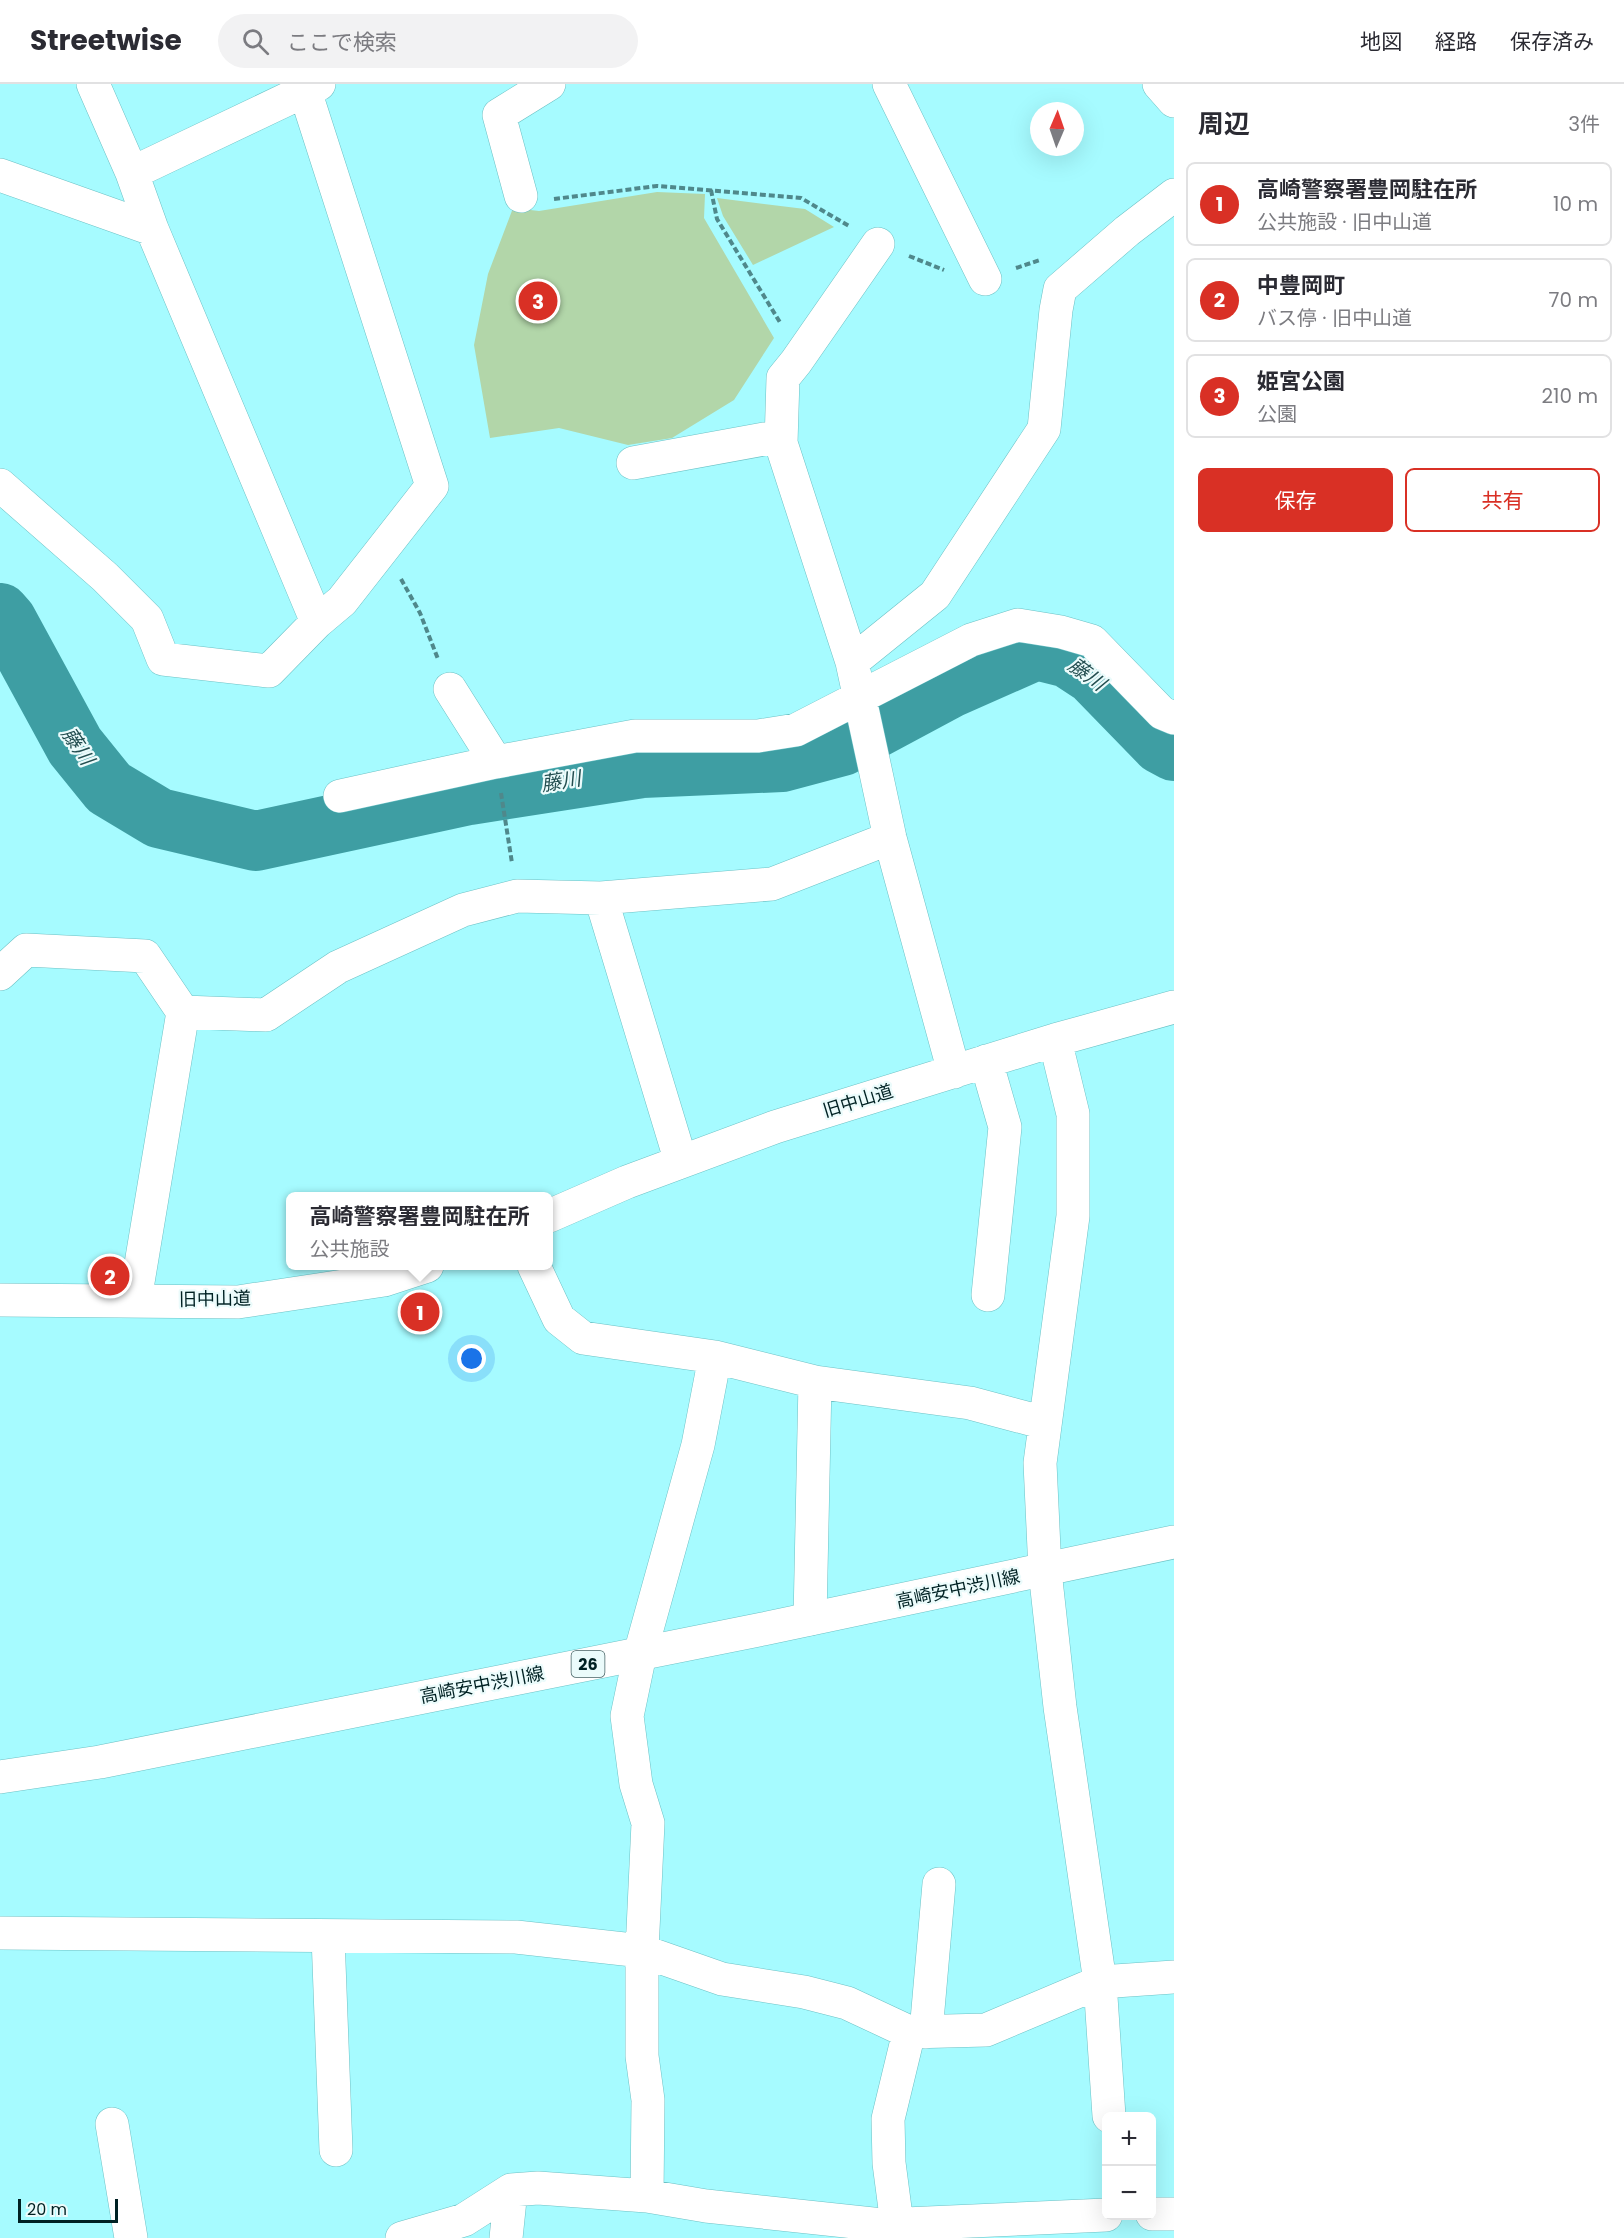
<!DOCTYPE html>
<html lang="ja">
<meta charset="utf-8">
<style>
body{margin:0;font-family:Poppins,"Noto Sans JP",sans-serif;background:#f2f2f3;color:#2b2b33}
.controls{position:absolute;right:18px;bottom:18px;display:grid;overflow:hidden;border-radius:9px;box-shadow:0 6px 24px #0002}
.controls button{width:54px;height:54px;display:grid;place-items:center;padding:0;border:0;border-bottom:2px solid #e1e1e2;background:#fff;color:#2b2b33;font:30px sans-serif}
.compass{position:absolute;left:1030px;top:18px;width:54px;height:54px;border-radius:50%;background:#fff;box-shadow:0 6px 24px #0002;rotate:2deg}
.scale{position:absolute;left:18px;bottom:15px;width:100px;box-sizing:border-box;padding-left:6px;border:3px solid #002123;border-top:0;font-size:16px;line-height:21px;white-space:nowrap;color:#002123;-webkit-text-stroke:4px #ebfbfb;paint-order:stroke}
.you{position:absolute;left:472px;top:1275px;width:21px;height:21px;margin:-15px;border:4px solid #fff;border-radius:50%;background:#1a73e8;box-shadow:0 0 0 9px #1a73e833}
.badge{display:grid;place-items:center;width:39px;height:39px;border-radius:50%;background:#d93025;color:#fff;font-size:20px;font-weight:700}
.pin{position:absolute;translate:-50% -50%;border:3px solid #fff;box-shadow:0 2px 6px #0006}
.popup{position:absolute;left:286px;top:1108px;width:267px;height:78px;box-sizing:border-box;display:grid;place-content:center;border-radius:9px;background:#fff;filter:drop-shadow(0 2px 4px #0005);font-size:20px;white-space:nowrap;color:#7c7c81}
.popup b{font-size:22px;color:#2b2b33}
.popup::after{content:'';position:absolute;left:50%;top:100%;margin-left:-12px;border:12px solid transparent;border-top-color:#fff}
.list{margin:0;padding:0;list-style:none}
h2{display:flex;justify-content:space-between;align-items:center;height:78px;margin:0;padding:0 24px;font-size:26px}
h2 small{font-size:20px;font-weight:400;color:#7c7c81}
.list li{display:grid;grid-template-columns:39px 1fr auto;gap:18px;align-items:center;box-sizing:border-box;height:84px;margin:0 12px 12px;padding:0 12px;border:2px solid #e1e1e2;border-radius:9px}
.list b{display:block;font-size:22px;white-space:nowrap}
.list p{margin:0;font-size:20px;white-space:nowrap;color:#7c7c81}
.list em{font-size:20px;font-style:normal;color:#7c7c81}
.actions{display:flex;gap:12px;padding:18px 24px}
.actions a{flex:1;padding:14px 0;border:2px solid #d93025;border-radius:9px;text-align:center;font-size:21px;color:#d93025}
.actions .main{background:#d93025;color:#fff}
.icon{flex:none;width:33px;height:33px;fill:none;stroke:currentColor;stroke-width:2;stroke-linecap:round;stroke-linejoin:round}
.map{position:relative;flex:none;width:1174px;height:2154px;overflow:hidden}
header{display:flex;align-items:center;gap:36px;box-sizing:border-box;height:84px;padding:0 30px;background:#fff;border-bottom:2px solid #e1e1e2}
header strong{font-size:28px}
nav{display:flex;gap:33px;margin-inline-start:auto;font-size:21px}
.search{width:420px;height:54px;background:#f2f2f3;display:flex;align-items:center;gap:15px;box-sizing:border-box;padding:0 21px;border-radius:33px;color:#7c7c81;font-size:22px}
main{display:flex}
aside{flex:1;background:#fff}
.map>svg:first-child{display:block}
</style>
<header>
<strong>Streetwise</strong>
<div class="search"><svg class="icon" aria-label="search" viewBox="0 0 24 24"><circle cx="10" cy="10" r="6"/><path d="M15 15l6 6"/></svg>ここで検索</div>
<nav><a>地図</a><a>経路</a><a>保存済み</a></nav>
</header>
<main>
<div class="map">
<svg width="1174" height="2154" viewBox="0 0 1174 2154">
<rect width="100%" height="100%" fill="#a6fbff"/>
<path fill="#b2d6a9" d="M657,108l48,2 -1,24 70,120 -40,62 -62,38 -44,7 -69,-17 -69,10 -16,-93 14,-71 25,-66 26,3z
M717,114l88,11 29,18 -81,38 -30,-49z"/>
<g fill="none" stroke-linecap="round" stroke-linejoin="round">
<path stroke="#3e9ea3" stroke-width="60" d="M0,529l7,8 68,125 34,42 50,30 97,23 213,-46 173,-27 140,-6 60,-16 108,-58 86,-38 32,8 26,17 67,69 13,7"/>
<g stroke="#6cc1c5" stroke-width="34">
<path id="minor" d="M93,0l39,89 20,56 165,393
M889,0l96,195
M132,89l187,-89
M0,91l152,54
M521,112l-22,-81 50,-31
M878,160l-82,118 -13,16 -2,65 71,219 38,176 64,234
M633,379l148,-27
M0,401l105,92 42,42 16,40 106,12 48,-49 25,-21 90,-115 -127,-395
M852,578l83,-67 109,-166 12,-119 4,-21 67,-58 47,-36
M450,605l46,73
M340,712l156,-34 139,-26h123l38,-6 175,-90 47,-15 43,7 31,9 70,72 12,5
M601,814l80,264
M0,890l26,-24 119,6 38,56 -48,288
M183,928l83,3 72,-48 125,-57 54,-14 84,2 171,-14 118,-46
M1055,956l18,74v102l-33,247 5,108 15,136 40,275 9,134
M986,977l19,66 -17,168
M549,1132l78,-34 148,-55 280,-87 119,-33
M534,1182l25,53 24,19 132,19 100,25 155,21 75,20
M0,1216l238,2 146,-22 43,-14
M810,1535l5,-237
M0,1849l516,4 126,14 80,28 82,13 43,11 62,29 77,-2 114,-48 74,-5
M328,1852l8,214
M926,1948l13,-148
M112,2040l19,114
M647,2112l1,-96 -6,-44v-105l6,-128 -12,-39 -9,-68 13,-62 58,-209 17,-88
M1152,2130h22
M897,2140l-8,-61 -1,-44 21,-87
M402,2154l62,-18 47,-30 27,-2 109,8 59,10 176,19 224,-10
M506,2154l5,-48"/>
</g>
<g stroke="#6cc1c5" stroke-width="34">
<path id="major" d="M0,1693l100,-15 663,-133 411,-87"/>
</g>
<g stroke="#6cc1c5" stroke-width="34">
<path id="highway" d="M1159,0l15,17"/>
</g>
<path stroke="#4f888b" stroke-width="4" stroke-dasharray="6 3" stroke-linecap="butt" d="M711,106l6,29 64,105
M554,115l103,-13 144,12 48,28
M909,172l35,14
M1016,184l24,-8
M401,495l19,34 18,46
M501,709l11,70"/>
<use href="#minor" stroke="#fff" stroke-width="33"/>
<use href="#major" stroke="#fff" stroke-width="33"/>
<use href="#highway" stroke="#fff" stroke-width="33"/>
</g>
<g text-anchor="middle" stroke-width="4.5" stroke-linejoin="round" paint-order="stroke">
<rect fill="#ebfbfb" stroke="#466264" stroke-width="1.5" x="571.5" y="1567" width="33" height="26" rx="4.5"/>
<g font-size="16" font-weight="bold" fill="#002123">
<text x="588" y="1586">26</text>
</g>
<g font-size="18" fill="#002123" stroke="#ebfbfb">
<text transform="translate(858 1017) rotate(-17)" y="6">旧中山道</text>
<text transform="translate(215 1215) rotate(-1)" y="6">旧中山道</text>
<text transform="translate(958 1505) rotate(-12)" y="6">高崎安中渋川線</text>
<text transform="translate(482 1601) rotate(-11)" y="6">高崎安中渋川線</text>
</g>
<g font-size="20" font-style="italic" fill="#234e50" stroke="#ebfbfb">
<text transform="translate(1087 590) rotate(36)" y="7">藤川</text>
<text transform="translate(78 662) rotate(56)" y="7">藤川</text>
<text transform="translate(561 697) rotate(-9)" y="7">藤川</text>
</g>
</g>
</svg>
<div class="controls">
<button>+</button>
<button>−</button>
</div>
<svg class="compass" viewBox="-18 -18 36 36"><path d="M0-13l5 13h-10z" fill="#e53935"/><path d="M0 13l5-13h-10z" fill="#7c7c81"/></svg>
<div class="scale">20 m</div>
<div class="you"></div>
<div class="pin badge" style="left:420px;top:1228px">1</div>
<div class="popup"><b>高崎警察署豊岡駐在所</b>公共施設</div>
<div class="pin badge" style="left:110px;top:1192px">2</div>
<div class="pin badge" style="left:538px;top:217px">3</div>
</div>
<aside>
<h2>周辺<small>3件</small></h2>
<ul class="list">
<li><span class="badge">1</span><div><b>高崎警察署豊岡駐在所</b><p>公共施設 · 旧中山道</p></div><em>10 m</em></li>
<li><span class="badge">2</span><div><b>中豊岡町</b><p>バス停 · 旧中山道</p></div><em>70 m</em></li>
<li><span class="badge">3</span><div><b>姫宮公園</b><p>公園</p></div><em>210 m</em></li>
</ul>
<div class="actions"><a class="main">保存</a><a>共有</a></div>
</aside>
</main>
